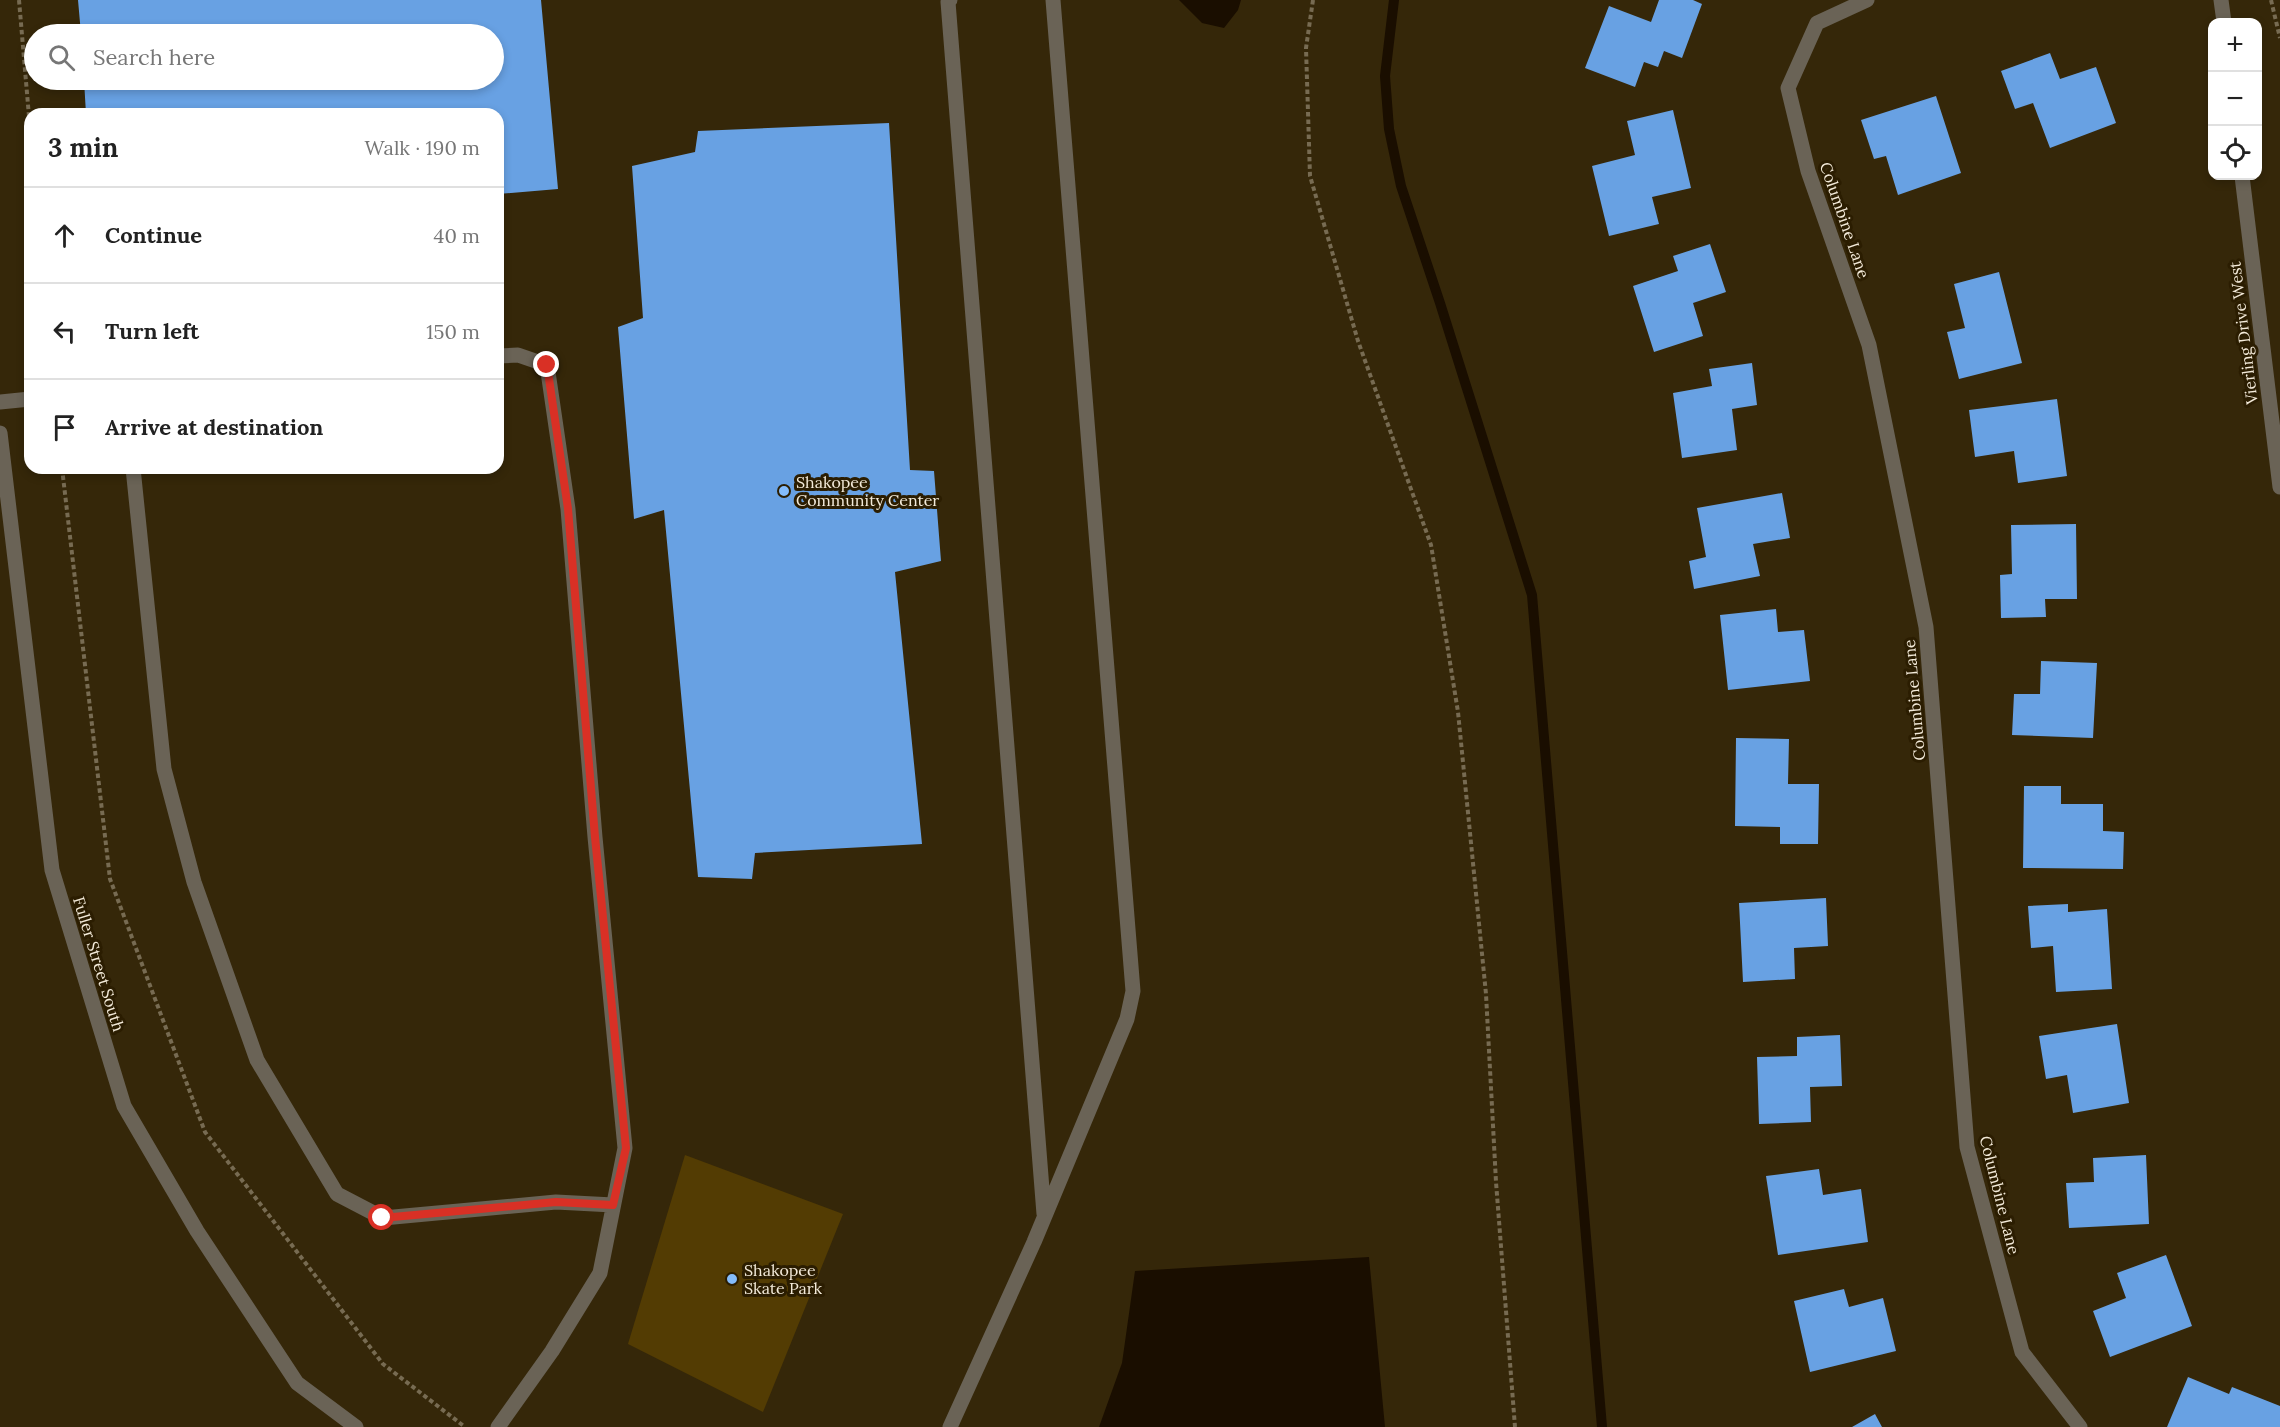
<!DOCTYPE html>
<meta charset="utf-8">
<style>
body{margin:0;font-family:Lora,serif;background:#f2f2f2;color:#222}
.controls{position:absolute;right:18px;top:18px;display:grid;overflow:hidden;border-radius:12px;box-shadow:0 3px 9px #0003}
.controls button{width:54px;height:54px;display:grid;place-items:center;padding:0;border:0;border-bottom:2px solid #e0e0e0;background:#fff;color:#222;font:30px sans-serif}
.stop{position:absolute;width:18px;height:18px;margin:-14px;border:4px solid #d93025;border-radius:50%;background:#fff}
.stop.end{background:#d93025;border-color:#fff;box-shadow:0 2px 6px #0008}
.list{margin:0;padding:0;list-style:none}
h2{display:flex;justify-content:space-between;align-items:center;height:78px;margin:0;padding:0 24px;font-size:26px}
h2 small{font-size:20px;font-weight:400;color:#767676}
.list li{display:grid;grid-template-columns:39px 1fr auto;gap:18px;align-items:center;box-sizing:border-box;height:96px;padding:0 24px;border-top:2px solid #e0e0e0}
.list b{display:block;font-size:22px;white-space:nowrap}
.list em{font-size:20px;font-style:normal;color:#767676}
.icon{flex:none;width:33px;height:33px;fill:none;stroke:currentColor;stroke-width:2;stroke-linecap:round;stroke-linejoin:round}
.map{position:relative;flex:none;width:2280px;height:1427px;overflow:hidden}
.search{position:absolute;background:#fff;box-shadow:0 3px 9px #0003;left:24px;top:24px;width:480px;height:66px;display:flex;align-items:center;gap:15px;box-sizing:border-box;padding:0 21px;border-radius:33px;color:#767676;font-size:22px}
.panel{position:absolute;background:#fff;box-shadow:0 3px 9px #0003;left:24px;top:108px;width:480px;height:366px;border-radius:18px}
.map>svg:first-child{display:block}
</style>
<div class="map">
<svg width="2280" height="1427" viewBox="0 0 2280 1427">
<rect width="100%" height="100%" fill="#352709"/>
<path fill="#533c03" d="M685,1155l158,59 -80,198 -135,-68z"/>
<path fill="#1a0e00" d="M1179,0h62l-3,10 -14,18 -22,-5z
M1369,1257l16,170h-286l23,-64 13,-92z"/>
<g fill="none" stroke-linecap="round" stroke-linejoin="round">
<path stroke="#1a0e00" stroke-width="10" d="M1394,0l-9,76 4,53 12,57 39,117 92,292 70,832"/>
</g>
<path fill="#68a1e3" d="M78,0h463l17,189 -60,5v-80h-412l-2,-34h410v-46h-413z
M1659,0h34l9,4 -20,54 -18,-7 -6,16 -14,-5 -9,25 -50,-19 24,-62 42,16z
M2050,53l10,26 36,-12 20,56 -66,25 -17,-45 -18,6 -14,-38z
M1936,96l25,77 -63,22 -12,-39 -12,3 -13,-39z
M1673,110l18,78 -39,9 7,27 -50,12 -17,-70 43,-11 -8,-34z
M889,123l21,347 24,1 7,90 -46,11 27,272 -167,9 -3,26 -54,-2 -34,-367 -30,9 -16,-192 25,-9 -11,-152 63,-14 3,-21z
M1710,244l16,48 -33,11 10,33 -49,16 -21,-66 45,-15 -5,-15z
M1999,272l23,91 -63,16 -12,-47 18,-4 -11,-44z
M1752,363l5,42 -25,4 5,41 -55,8 -9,-65 39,-7 -3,-17z
M2057,399l10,77 -49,7 -4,-32 -39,6 -6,-47z
M1782,493l8,45 -37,6 7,32 -66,13 -5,-28 17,-4 -9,-49z
M2076,524l1,75h-32l1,18 -45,1 -1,-43 12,-1 -1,-49z
M1776,609l2,23 26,-2 6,51 -82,9 -8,-75z
M2041,661l56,2 -4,75 -81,-3 2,-41h26z
M1736,738l53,1 -1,45h31l-1,60h-38v-17l-45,-1z
M2024,786h37v18h42v27l21,1 -1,37 -100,-1z
M1826,898l2,48 -34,2 1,31 -52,3 -4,-79z
M2068,904v8l39,-3 5,80 -56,3 -3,-46 -22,2 -3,-42z
M2117,1024l12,79 -56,10 -6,-38 -21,4 -7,-43z
M1840,1035l2,51 -32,1 1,35 -52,2 -2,-67 40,-1v-19z
M2146,1155l3,69 -80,4 -3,-45 28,-1 -1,-24z
M1819,1169l4,26 38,-6 7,53 -90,13 -12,-79z
M2166,1255l26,71 -82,31 -17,-46 33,-13 -9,-25z
M1844,1289l5,18 34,-9 13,53 -86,21 -16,-71z
M2188,1377l41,17 3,-7 48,19v21h-113z
M1875,1414l7,13h-30z"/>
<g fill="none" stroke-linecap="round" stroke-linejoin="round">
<path stroke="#776b52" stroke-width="4" stroke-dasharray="4.5 3" stroke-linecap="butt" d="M19,0l11,128
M1313,0l-7,48 4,128 48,165 73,204 27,167 28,282 10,188 19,245
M2271,0l9,38
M62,468l48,411 95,253 178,232 82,63"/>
<path stroke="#6a6356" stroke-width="15" d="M950,0l-2,2 96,1212
M498,356l20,-1 29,10 21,144 27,328 30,311 -25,125 -48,78 -54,76
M0,402l30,-3
M133,468l31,301 30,113 63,178 80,134 46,24 173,-16 57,3
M950,1427l84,-185 93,-223 6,-28 -80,-991"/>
<path stroke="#6a6356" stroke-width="15" d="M1867,0l-50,23 -29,65 20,83 61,174 57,282 41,520 55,205 58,75"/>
<path stroke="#6a6356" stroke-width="15" d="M2221,0l3,22
M2242,176l38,311
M0,433l52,437 72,236 73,125 100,152 59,44"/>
</g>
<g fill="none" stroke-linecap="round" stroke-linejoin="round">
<path stroke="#d93025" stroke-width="8" d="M382,1218l174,-16 57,3 13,-57 -31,-311 -27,-328 -21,-144"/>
</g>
<g fill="#84bcfb" stroke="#2b1d01" stroke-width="2">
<circle cx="784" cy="491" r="6"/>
<circle cx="732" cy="1279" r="6"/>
</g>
<g text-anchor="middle" stroke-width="6" stroke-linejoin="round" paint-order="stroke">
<g font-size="16" fill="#f3ead9" stroke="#2b1d01">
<text transform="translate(1845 220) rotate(71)" y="6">Columbine Lane</text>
<text transform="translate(2243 333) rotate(-97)" y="6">Vierling Drive West</text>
<text transform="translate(1914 700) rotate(-95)" y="6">Columbine Lane</text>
<text transform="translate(99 964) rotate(73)" y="6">Fuller Street South</text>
<text transform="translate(2000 1195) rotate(76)" y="6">Columbine Lane</text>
</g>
<g font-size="16" fill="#f3ead9" stroke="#2b1d01" text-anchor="start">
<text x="796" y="488">Shakopee<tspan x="796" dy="18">Community Center</tspan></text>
<text x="744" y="1276">Shakopee<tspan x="744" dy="18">Skate Park</tspan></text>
</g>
</g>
</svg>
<div class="controls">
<button>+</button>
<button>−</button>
<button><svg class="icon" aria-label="locate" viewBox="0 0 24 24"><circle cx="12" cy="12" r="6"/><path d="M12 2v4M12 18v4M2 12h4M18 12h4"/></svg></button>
</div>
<div class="stop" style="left:382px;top:1218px"></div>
<div class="stop end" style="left:547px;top:365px"></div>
<div class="search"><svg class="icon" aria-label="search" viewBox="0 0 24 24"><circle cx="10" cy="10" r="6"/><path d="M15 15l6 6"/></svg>Search here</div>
<section class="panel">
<h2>3 min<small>Walk · 190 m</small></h2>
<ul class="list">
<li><svg class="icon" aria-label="ahead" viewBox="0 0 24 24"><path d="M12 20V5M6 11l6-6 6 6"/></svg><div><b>Continue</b></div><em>40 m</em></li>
<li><svg class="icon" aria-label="left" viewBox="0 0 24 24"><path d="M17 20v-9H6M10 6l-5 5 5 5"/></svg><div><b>Turn left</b></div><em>150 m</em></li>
<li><svg class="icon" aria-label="arrive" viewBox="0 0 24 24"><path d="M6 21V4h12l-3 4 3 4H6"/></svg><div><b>Arrive at destination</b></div></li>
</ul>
</section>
</div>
